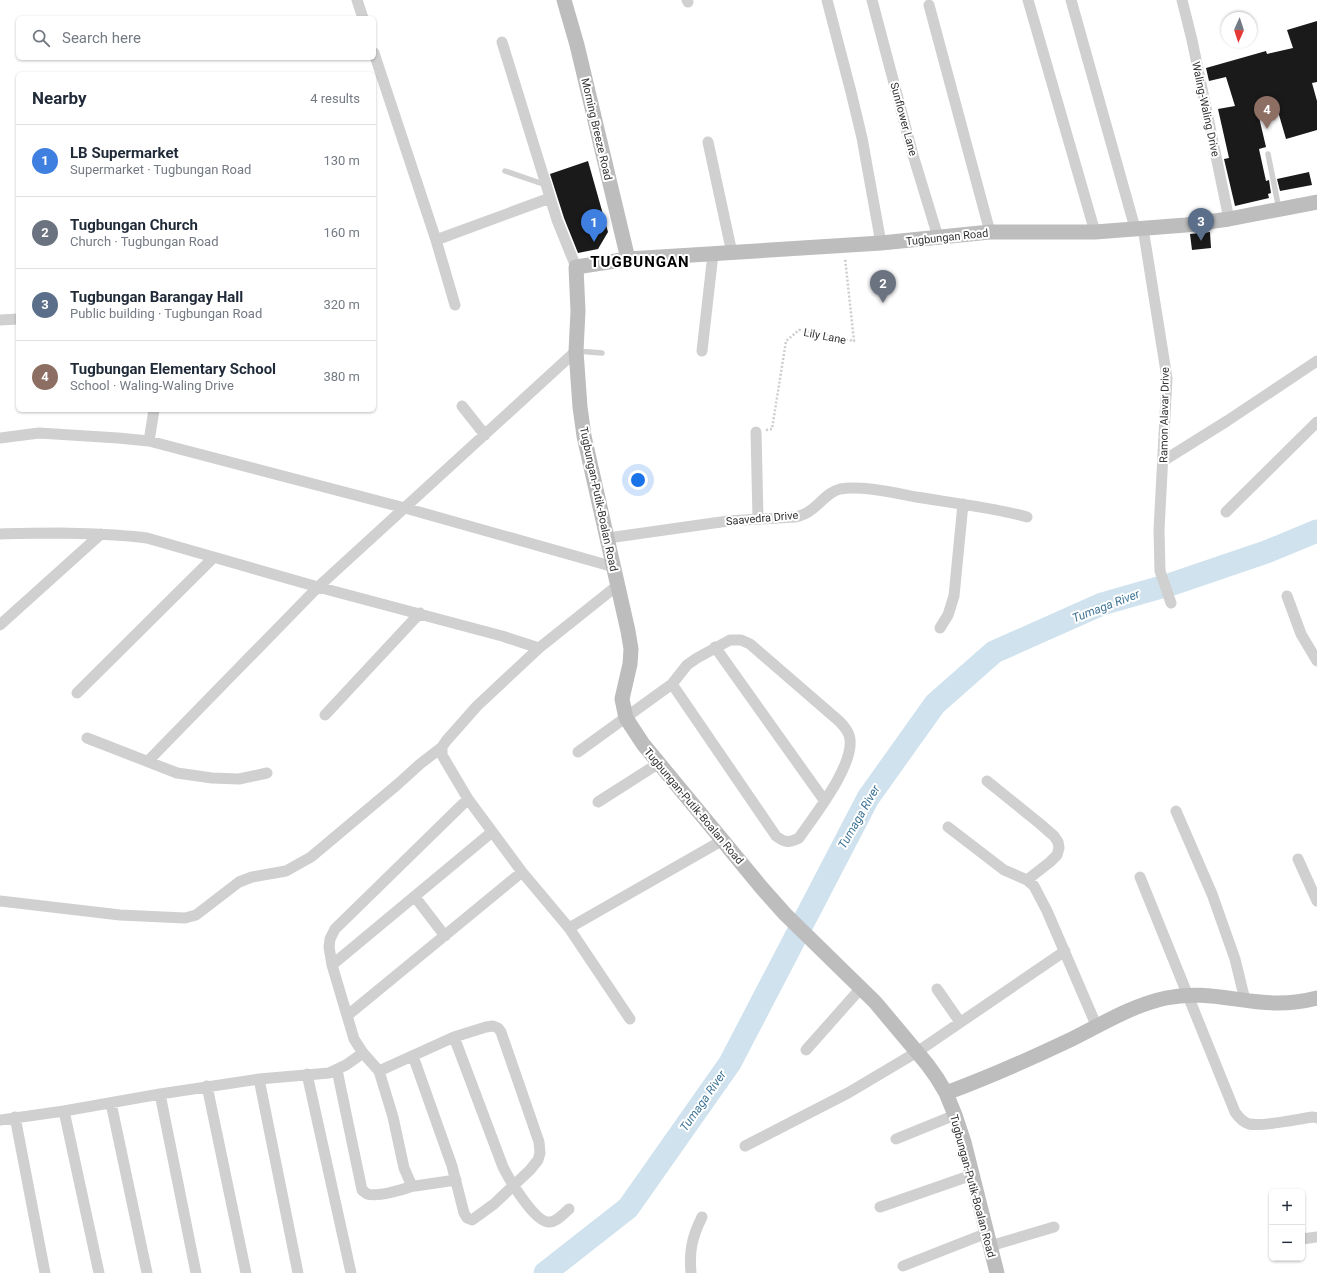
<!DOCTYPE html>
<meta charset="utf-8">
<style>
body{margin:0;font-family:Roboto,sans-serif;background:#f2f2f3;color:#1f2937}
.controls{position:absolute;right:12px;bottom:12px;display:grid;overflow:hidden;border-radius:6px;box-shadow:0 1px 3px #0004}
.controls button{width:36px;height:36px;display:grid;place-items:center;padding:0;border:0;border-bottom:1px solid #e0e1e3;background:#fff;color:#1f2937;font:20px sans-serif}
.compass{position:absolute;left:1221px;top:12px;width:36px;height:36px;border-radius:50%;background:#fff;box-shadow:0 1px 3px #0004;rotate:183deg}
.you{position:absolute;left:638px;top:480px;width:14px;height:14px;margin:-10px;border:3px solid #fff;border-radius:50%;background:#1a73e8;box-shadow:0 0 0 6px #1a73e833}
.badge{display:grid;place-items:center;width:26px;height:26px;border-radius:50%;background:#111827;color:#fff;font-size:13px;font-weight:700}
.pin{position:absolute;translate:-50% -33px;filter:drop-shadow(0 1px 2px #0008)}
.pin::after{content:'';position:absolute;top:21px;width:14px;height:12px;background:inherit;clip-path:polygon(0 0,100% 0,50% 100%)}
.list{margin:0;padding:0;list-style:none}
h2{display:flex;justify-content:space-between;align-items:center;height:52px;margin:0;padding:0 16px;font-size:17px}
h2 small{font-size:13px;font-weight:400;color:#747a83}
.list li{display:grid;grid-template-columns:26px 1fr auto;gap:12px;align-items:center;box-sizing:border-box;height:72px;padding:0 16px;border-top:1px solid #e0e1e3}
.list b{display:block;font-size:15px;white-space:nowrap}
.list p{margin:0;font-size:13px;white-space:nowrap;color:#747a83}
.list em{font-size:13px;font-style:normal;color:#747a83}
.icon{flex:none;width:22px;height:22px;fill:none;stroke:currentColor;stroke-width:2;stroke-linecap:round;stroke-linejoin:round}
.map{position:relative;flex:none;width:1317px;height:1273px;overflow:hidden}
.search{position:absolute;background:#fff;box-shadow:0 1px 3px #0004;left:16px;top:16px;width:360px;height:44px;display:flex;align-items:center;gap:10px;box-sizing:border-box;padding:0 14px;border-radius:6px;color:#747a83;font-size:15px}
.panel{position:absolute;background:#fff;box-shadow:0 1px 3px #0004;left:16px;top:72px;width:360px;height:340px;border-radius:6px}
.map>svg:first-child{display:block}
</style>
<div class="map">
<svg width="1317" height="1273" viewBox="0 0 1317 1273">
<rect width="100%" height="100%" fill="#fff"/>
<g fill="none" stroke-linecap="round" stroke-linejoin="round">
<path stroke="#cfe2ee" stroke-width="23" d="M545,1273l83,-65 102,-145 138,-265 67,-94 59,-52 108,-48 70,-20 94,-32 51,-21"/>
</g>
<path fill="#1a1a1a" d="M1317,21v61l-5,1 5,18v29l-31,9 -9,-31 -19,5 8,34 -7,2 7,32 3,-1 2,13 -3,1 1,4 -34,8 -11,-47 5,-1 -11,-49 17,-3 -9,-29 -17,4 -3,-13 60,-17 1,3 26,-6 -6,-18z
M588,161l20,71 -10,17 -20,4 -14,-35 -14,-44z
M1309,172l3,13 -32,6 -3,-12z
M1210,232l1,16 -19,2 -2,-16z"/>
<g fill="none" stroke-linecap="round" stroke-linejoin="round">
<path stroke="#cdcdcd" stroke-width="2.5" stroke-dasharray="2 2" stroke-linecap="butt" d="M766,430l6,-1 14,-88 13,-11 55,11 -9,-83"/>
<path stroke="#d0d0d0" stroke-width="5.5" d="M1268,154l11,55
M505,171l41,14
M577,351l25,2"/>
<path stroke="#d0d0d0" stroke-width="11" d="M357,0l6,18
M687,0l1,2
M827,0l24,92 11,46 19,105
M872,0l41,155 25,82
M1028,0l67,232
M1071,0l64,228
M1182,0l10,40 37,179
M929,5l61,227
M502,42l55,178 19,47
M374,53l62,187 19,65
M708,142l24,111
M1143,228l24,150 -8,152 1,41 11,32
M436,240l114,-42
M0,320l18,-1
M702,351l11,-97
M462,406l23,29
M756,432l2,86
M0,438l39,-5 79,5 31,3 256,67 209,59
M149,441l5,-31
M1163,461l64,-40 90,-60
M1226,512l91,-90
M0,534c20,-1 41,-1 61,-1 29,1 57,1 86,5l171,49 184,49 37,12
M608,538l120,-17 67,-4c6,-1 11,-3 16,-7 10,-7 17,-18 29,-21 20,-4 55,4 76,8 37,6 75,10 111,20
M1287,596l14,38 16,27
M0,625l101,-91
M940,628l8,-13 6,-19 9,-92
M715,647l109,153
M77,693l136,-135
M325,715l95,-102
M87,738l90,35 35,5 27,1 28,-6
M578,752l94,-68 15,-19 10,-7 33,-18h11l9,4 89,77c4,4 8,8 10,14 9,26 -35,81 -50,103 -10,5 -14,5 -23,-2l-104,-152
M148,761l170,-174 258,-236
M987,781l52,42 15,13 4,6 1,6 -2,7 -7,7 -23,18 7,6 13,25 50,116
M598,802l61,-39
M1176,811l36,83 23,65 10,41
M948,827l56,43 23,10
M1298,859l19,42
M1140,877l95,235c4,5 7,10 14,12 14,3 49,-5 64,-7l4,1
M415,897l30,39
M0,901l120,14 65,3 11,-3 43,-33 13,-5 34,-6 25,-14 87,-73 22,-20 22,-17
M569,928l-47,-56 -54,-73 -26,-44v-8l4,-6 31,-35 62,-58 79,-63
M332,965l160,-133
M937,989l23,33
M348,1015l174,-143
M630,1019l-61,-91 154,-88
M454,1037l49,130c6,12 31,54 45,55 8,1 15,-8 21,-13
M806,1050l55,-62
M363,1053l16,18 75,-34 32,-10 7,-1 5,2 3,4 38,110 1,11 -2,7 -8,10 -36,34 -22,16 -5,-2 -3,-5 -12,-47 -39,-110
M337,1070l25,120c1,1 4,3 5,4 11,3 35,-4 46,-8
M379,1071l14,46 11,51 7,16 4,2 41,-6
M307,1074l44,199
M259,1079l39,194
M207,1086l39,187
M160,1094l36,179
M111,1103l36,170
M64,1111l35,162
M15,1117l30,156
M0,1120l64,-9 96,-17 99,-15 70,-6 17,-8 17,-12 -9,-14 -22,-74 -3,-18 1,-8 5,-10 133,-130
M896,1139l59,-24
M745,1146l103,-53 69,-41 148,-101
M880,1207l92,-32
M1302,1239l15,-2
M990,1246l64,-19
M903,1266l84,-33
M691,1273c-2,-22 1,-36 11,-56"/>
<path stroke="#bdbdbd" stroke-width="15" d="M564,0l13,45 51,214
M946,1093c43,-16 84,-34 126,-54 30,-15 61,-34 94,-41 34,-7 61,1 94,4 19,2 38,1 57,-4
M997,1273l-33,-131 -9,-27 -9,-22 -9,-15 -10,-14 -52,-62 -90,-88 -24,-27 -118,-143 -17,-26 -4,-19 8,-35 1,-15 -3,-18 -44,-195 -4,-29 -4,-56 2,-40 -2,-44 52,-8 253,-16 109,-11h105l91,-7 43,-6 88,-17"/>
</g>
<g text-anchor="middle" stroke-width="4" stroke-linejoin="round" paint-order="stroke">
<g font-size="11" fill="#333" stroke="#fff">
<text transform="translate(1206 109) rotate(78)" y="4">Waling-Waling Drive</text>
<text transform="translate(904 119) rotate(75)" y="4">Sunflower Lane</text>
<text transform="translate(597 129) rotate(77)" y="4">Morning Breeze Road</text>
<text transform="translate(947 237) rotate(-6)" y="4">Tugbungan Road</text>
<text transform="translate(825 336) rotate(11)" y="4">Lily Lane</text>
<text transform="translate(1164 415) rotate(-89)" y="4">Ramon Alavar Drive</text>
<text transform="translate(599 499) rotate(78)" y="4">Tugbungan-Putik-Boalan Road</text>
<text transform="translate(762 518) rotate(-5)" y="4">Saavedra Drive</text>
<text transform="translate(694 806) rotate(50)" y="4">Tugbungan-Putik-Boalan Road</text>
<text transform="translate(973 1186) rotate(75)" y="4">Tugbungan-Putik-Boalan Road</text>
</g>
<g font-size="12" font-style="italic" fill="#3f7597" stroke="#fff">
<text transform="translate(1106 606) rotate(-21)" y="4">Tumaga River</text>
<text transform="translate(859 817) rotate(-60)" y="4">Tumaga River</text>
<text transform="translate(703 1101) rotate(-55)" y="4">Tumaga River</text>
</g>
<g font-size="15" font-weight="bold" letter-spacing="1" fill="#000" stroke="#fff">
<text x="640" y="267">TUGBUNGAN</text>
</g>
</g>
</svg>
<div class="controls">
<button>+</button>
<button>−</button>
</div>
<svg class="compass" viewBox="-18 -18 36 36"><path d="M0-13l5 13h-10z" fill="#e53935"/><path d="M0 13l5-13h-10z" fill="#747a83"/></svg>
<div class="you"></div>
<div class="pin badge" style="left:594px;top:242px;background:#3f7fe0">1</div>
<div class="pin badge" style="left:883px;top:303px;background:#6b7280">2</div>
<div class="pin badge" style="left:1201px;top:241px;background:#5c6f8a">3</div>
<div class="pin badge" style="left:1267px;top:129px;background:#8d6e63">4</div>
<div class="search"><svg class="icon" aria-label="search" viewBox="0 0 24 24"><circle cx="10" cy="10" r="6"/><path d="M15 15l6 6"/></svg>Search here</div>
<section class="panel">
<h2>Nearby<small>4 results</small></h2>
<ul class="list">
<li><span class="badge" style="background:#3f7fe0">1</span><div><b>LB Supermarket</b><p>Supermarket · Tugbungan Road</p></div><em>130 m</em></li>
<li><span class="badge" style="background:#6b7280">2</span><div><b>Tugbungan Church</b><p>Church · Tugbungan Road</p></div><em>160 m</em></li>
<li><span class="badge" style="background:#5c6f8a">3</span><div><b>Tugbungan Barangay Hall</b><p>Public building · Tugbungan Road</p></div><em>320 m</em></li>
<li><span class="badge" style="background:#8d6e63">4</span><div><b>Tugbungan Elementary School</b><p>School · Waling-Waling Drive</p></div><em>380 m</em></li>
</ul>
</section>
</div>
